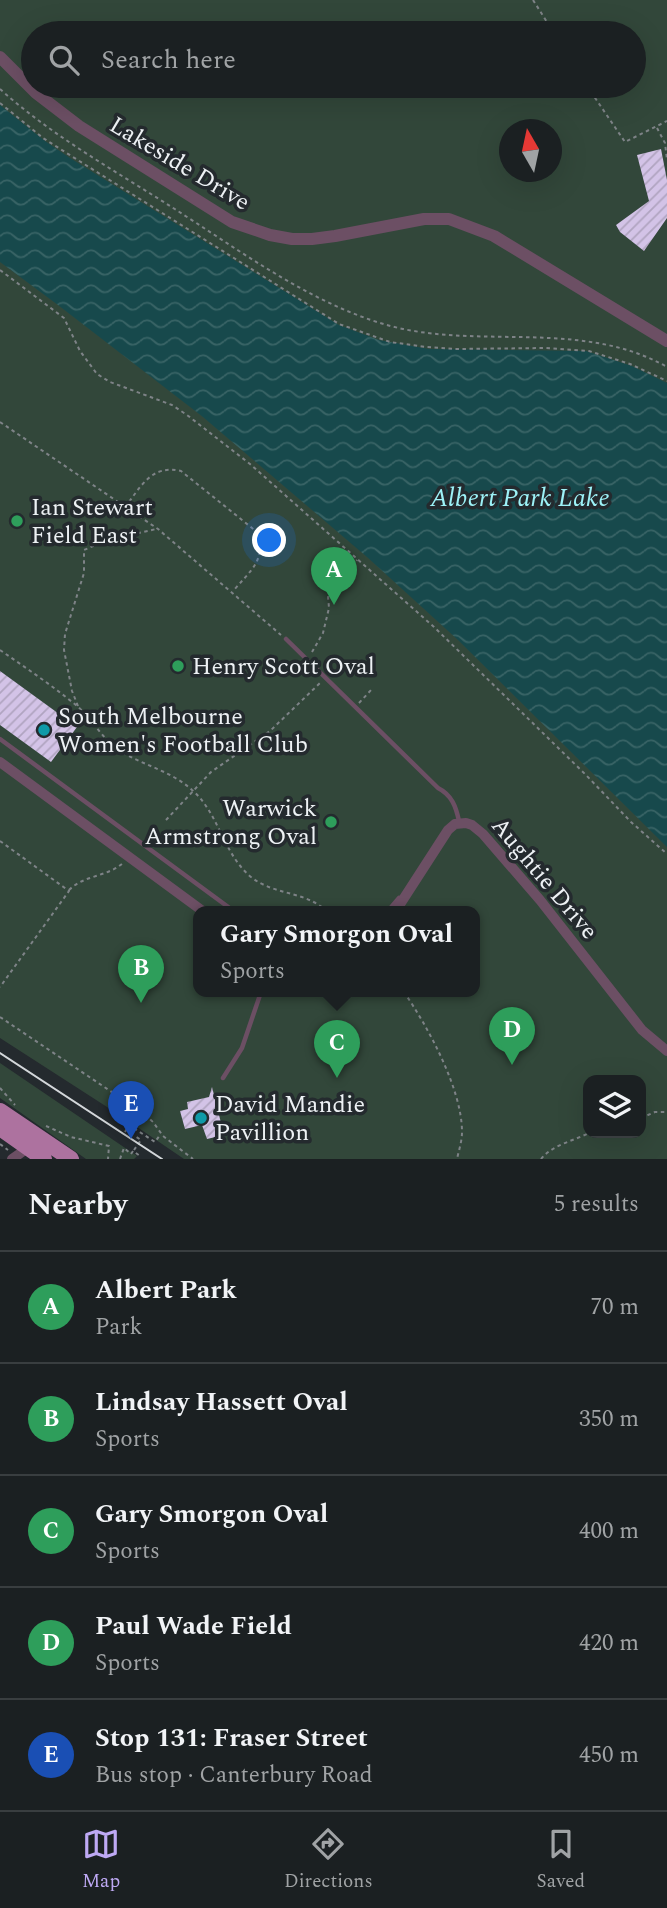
<!DOCTYPE html>
<meta charset="utf-8">
<style>
body{margin:0;font-family:Spectral,serif;background:#282d2f;color:#f1f3f6}
.controls{position:absolute;right:21px;bottom:21px;display:grid;overflow:hidden;border-radius:14px;box-shadow:0 7px 28px #0002}
.controls button{width:63px;height:63px;display:grid;place-items:center;padding:0;border:0;border-bottom:2px solid #393e40;background:#1b2022;color:#f1f3f6;font:35px sans-serif}
.compass{position:absolute;left:499px;top:119px;width:63px;height:63px;border-radius:50%;background:#1b2022;box-shadow:0 7px 28px #0002;rotate:351deg}
.you{position:absolute;left:270px;top:541px;width:24px;height:24px;margin:-18px;border:5px solid #fff;border-radius:50%;background:#1a73e8;box-shadow:0 0 0 10px #1a73e833}
.badge{display:grid;place-items:center;width:46px;height:46px;border-radius:50%;background:#bea9f4;color:#fff;font-size:23px;font-weight:700}
.pin{position:absolute;translate:-50% -58px;filter:drop-shadow(0 2px 4px #0008)}
.pin::after{content:'';position:absolute;top:37px;width:24px;height:21px;background:inherit;clip-path:polygon(0 0,100% 0,50% 100%)}
.popup{position:absolute;left:193px;top:906px;width:287px;height:91px;box-sizing:border-box;display:grid;place-content:center;border-radius:14px;background:#1b2022;filter:drop-shadow(0 2px 5px #0005);font-size:23px;white-space:nowrap;color:#a0a3a5}
.popup b{font-size:26px;color:#f1f3f6}
.popup::after{content:'';position:absolute;left:50%;top:100%;margin-left:-14px;border:14px solid transparent;border-top-color:#1b2022}
.list{margin:0;padding:0;list-style:none}
h2{display:flex;justify-content:space-between;align-items:center;height:91px;margin:0;padding:0 28px;font-size:30px}
h2 small{font-size:23px;font-weight:400;color:#a0a3a5}
.list li{display:grid;grid-template-columns:46px 1fr auto;gap:21px;align-items:center;box-sizing:border-box;height:112px;padding:0 28px;border-top:2px solid #393e40}
.list b{display:block;font-size:26px;white-space:nowrap}
.list p{margin:0;font-size:23px;white-space:nowrap;color:#a0a3a5}
.list em{font-size:23px;font-style:normal;color:#a0a3a5}
.icon{flex:none;width:38px;height:38px;fill:none;stroke:currentColor;stroke-width:2;stroke-linecap:round;stroke-linejoin:round}
.map{position:relative;flex:none;width:667px;height:1159px;overflow:hidden}
.search{position:absolute;background:#1b2022;box-shadow:0 7px 28px #0002;left:21px;right:21px;top:21px;height:77px;display:flex;align-items:center;gap:18px;box-sizing:border-box;padding:0 24px;border-radius:38px;color:#a0a3a5;font-size:26px}
.sheet{height:651px;background:#1b2022}
nav{display:flex;justify-content:space-around;align-items:center;box-sizing:border-box;height:98px;border-top:2px solid #393e40;background:#1b2022;font-size:19px;color:#a0a3a5}
nav a{display:grid;justify-items:center;gap:4px}
nav .on{color:#bea9f4}
.map>svg:first-child{display:block}
</style>
<div class="map">
<svg width="667" height="1159" viewBox="0 0 667 1159">
<defs>
<pattern id="water-waves" width="16" height="10" patternUnits="userSpaceOnUse" patternTransform="scale(1.75)"><rect width="16" height="10" fill="#17494c"/><path d="M0 5q4-4 8 0t8 0" fill="none" stroke="#396466"/></pattern>
<pattern id="building-hatch" width="6" height="6" patternUnits="userSpaceOnUse" patternTransform="scale(1.75)"><rect width="6" height="6" fill="#d3c3e7"/><path d="M-1 1l2-2M0 6l6-6M5 7l2-2" fill="none" stroke="#b0a4c0"/></pattern>
</defs>
<rect width="100%" height="100%" fill="#242a2e"/>
<path fill="#32473a" fill-rule="evenodd" d="M0,0h667v1159h-483l-63,-43 -121,-78zM33,33h601v53h-601zM510,130h42v42h-42zM199,912h276v80h-276zM588,1080h53v53h-53z
M0,1063l137,93 -3,3h-48l-86,-61z"/>
<path fill="url(#water-waves)" d="M0,105l45,36 25,17 269,167 40,15 50,9 157,2 46,15 35,17v464l-209,-207 -91,-83 -164,-140 -145,-112 -58,-43z"/>
<path fill="url(#building-hatch)" d="M661,149l6,31v38l-23,33 -24,-19 -4,-7 33,-24 -12,-46z
M0,671l77,56 -26,35 -51,-37z
M212,1087l12,48 -17,4 -5,-14 -17,4 -5,-18 8,-2 -1,-7 22,-5z"/>
<g fill="none" stroke-linecap="round" stroke-linejoin="round">
<path stroke="#7e8387" stroke-width="2" stroke-dasharray="3.5 3.5" stroke-linecap="butt" d="M533,0l21,33
M587,86l38,56 42,-21
M0,89c51,46 112,80 170,117 71,45 150,105 233,123 87,18 183,-8 264,38
M0,103l43,35 22,14 274,172 51,18 36,5 29,2 91,-1 43,3 41,13 37,17
M657,128l8,15 2,17
M0,270l64,48 16,33 17,23 13,8 62,23 15,10 63,49 184,163 151,147 46,48 36,32
M0,422l158,107 123,106
M125,507c16,-20 26,-43 56,-36l76,61c10,28 -7,39 -24,59
M0,650c26,18 53,36 77,56 15,13 25,32 40,43 24,16 53,21 75,41 27,23 31,64 59,87 24,19 53,13 77,35
M312,652l11,-19 6,-25 -1,-12 5,-8 24,-28
M359,703l13,-14
M78,706l-6,-15 -8,-41 1,-16 19,-61v-23l21,-9 51,-12
M166,820l45,-48 59,-41 50,-48
M0,841l69,50 -69,96
M69,890c15,-15 38,-13 54,-27
M404,992c24,35 58,97 58,140 0,9 -3,18 -5,27
M0,1017l143,96 10,9 10,14 30,23
M0,1088l15,17
M641,1118l14,-6h12
M46,1126l25,11 38,9 -1,13
M125,1132l4,-7 26,17 5,-7
M0,1144l8,6
M134,1150l7,-10 -6,-4
M120,1159l4,-11 7,6 2,-3 7,5
M541,1159c11,-14 32,-18 48,-26"/>
<path stroke="#6c4f64" stroke-width="4.5" d="M286,639l152,149c14,7 18,19 21,33
M0,739l235,173
M387,912l12,-14
M223,1078l19,-30 19,-56"/>
<path stroke="#6c4f64" stroke-width="10" d="M0,762l204,150
M395,912l53,-82 7,-6 11,-1 6,2 11,9 57,66 102,130 25,21
M12,1159l20,-14"/>
<path stroke="#6c4f64" stroke-width="12" d="M0,57l36,36 43,33 153,96 38,13 22,4h20l23,-3 89,-17h25l45,17 173,105"/>
<path stroke="#ad729f" stroke-width="16" d="M0,1111l71,48
M0,1128l44,31"/>
<path stroke="#d3d7da" stroke-width="2" d="M0,1053l162,106"/>
</g>
<g fill="#2e9e5b" stroke="#242a2e" stroke-width="2.5">
<circle cx="17" cy="521" r="7"/>
<circle cx="178" cy="666" r="7"/>
<circle cx="331" cy="822" r="7"/>
</g>
<g fill="#0f9aa8" stroke="#242a2e" stroke-width="2.5">
<circle cx="44" cy="730" r="7"/>
<circle cx="201" cy="1118" r="7"/>
</g>
<g text-anchor="middle" stroke-width="7" stroke-linejoin="round" paint-order="stroke">
<g font-size="24" fill="#edf1f4" stroke="#242a2e">
<text transform="translate(180 163) rotate(31)" y="8">Lakeside Drive</text>
<text transform="translate(545 878) rotate(50)" y="8">Aughtie Drive</text>
</g>
<g font-size="24" fill="#edf1f4" stroke="#242a2e" text-anchor="start">
<text x="31" y="515">Ian Stewart<tspan x="31" dy="28">Field East</tspan></text>
<text x="192" y="674">Henry Scott Oval</text>
<text x="58" y="724">South Melbourne<tspan x="58" dy="28">Women's Football Club</tspan></text>
<text x="317" y="816" text-anchor="end">Warwick<tspan x="317" dy="28">Armstrong Oval</tspan></text>
<text x="215" y="1112">David Mandie<tspan x="215" dy="28">Pavillion</tspan></text>
</g>
<g font-size="26" font-style="italic" fill="#9df2f7" stroke="#242a2e">
<text x="520" y="506">Albert Park Lake</text>
</g>
</g>
</svg>
<div class="controls">
<button><svg class="icon" aria-label="layers" viewBox="0 0 24 24"><path d="M12 4l9 5-9 5-9-5zM3 14l9 5 9-5"/></svg></button>
</div>
<svg class="compass" viewBox="-18 -18 36 36"><path d="M0-13l5 13h-10z" fill="#e53935"/><path d="M0 13l5-13h-10z" fill="#a0a3a5"/></svg>
<div class="you"></div>
<div class="pin badge" style="left:334px;top:605px;background:#2e9e5b">A</div>
<div class="pin badge" style="left:141px;top:1003px;background:#2e9e5b">B</div>
<div class="pin badge" style="left:337px;top:1078px;background:#2e9e5b">C</div>
<div class="popup"><b>Gary Smorgon Oval</b>Sports</div>
<div class="pin badge" style="left:512px;top:1065px;background:#2e9e5b">D</div>
<div class="pin badge" style="left:131px;top:1139px;background:#1a4fb4">E</div>
<div class="search"><svg class="icon" aria-label="search" viewBox="0 0 24 24"><circle cx="10" cy="10" r="6"/><path d="M15 15l6 6"/></svg>Search here</div>
</div>
<section class="sheet">
<h2>Nearby<small>5 results</small></h2>
<ul class="list">
<li><span class="badge" style="background:#2e9e5b">A</span><div><b>Albert Park</b><p>Park</p></div><em>70 m</em></li>
<li><span class="badge" style="background:#2e9e5b">B</span><div><b>Lindsay Hassett Oval</b><p>Sports</p></div><em>350 m</em></li>
<li><span class="badge" style="background:#2e9e5b">C</span><div><b>Gary Smorgon Oval</b><p>Sports</p></div><em>400 m</em></li>
<li><span class="badge" style="background:#2e9e5b">D</span><div><b>Paul Wade Field</b><p>Sports</p></div><em>420 m</em></li>
<li><span class="badge" style="background:#1a4fb4">E</span><div><b>Stop 131: Fraser Street</b><p>Bus stop · Canterbury Road</p></div><em>450 m</em></li>
</ul>
</section>
<nav>
<a class="on"><svg class="icon" aria-label="map" viewBox="0 0 24 24"><path d="M3 6l6-2 6 2 6-2v14l-6 2-6-2-6 2zM9 4v14M15 6v14"/></svg>Map</a>
<a><svg class="icon" aria-label="directions" viewBox="0 0 24 24"><path d="M12 3l9 9-9 9-9-9zM9 14v-3h6M13 9l2 2-2 2"/></svg>Directions</a>
<a><svg class="icon" aria-label="saved" viewBox="0 0 24 24"><path d="M7 4h10v16l-5-4-5 4z"/></svg>Saved</a>
</nav>
